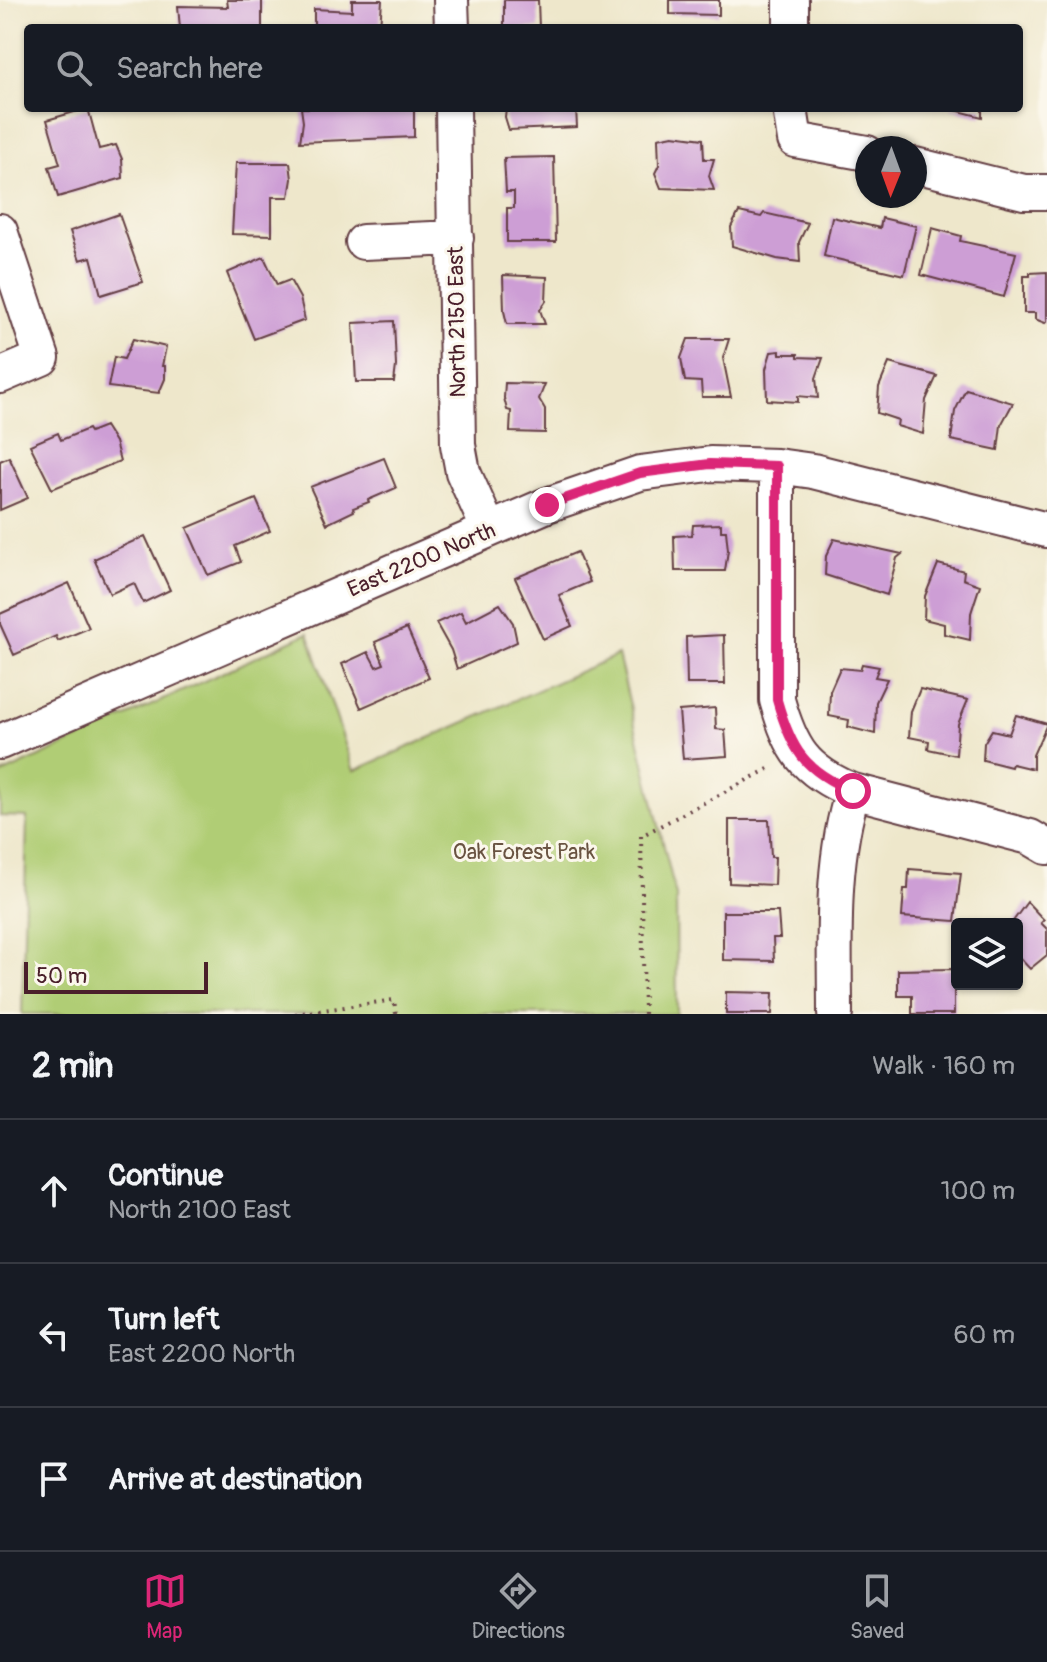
<!DOCTYPE html>
<meta charset="utf-8">
<style>
body{margin:0;font-family:Pangolin,sans-serif;background:#20242c;color:#f1f3f6}
.controls{position:absolute;right:24px;bottom:24px;display:grid;overflow:hidden;border-radius:8px;box-shadow:0 2px 6px #0004}
.controls button{width:72px;height:72px;display:grid;place-items:center;padding:0;border:0;border-bottom:2px solid #363941;background:#171b24;color:#f1f3f6;font:40px sans-serif}
.compass{position:absolute;left:855px;top:136px;width:72px;height:72px;border-radius:50%;background:#171b24;box-shadow:0 2px 6px #0004;rotate:181deg}
.scale{position:absolute;left:24px;bottom:20px;width:184px;box-sizing:border-box;padding-left:8px;border:4px solid #4a1f2b;border-top:0;font-size:22px;line-height:28px;white-space:nowrap;color:#4a1f2b;-webkit-text-stroke:6px #fbf7ec;paint-order:stroke}
.stop{position:absolute;width:24px;height:24px;margin:-18px;border:6px solid #db2777;border-radius:50%;background:#fff}
.stop.end{background:#db2777;border-color:#fff;box-shadow:0 2px 8px #0008}
.list{margin:0;padding:0;list-style:none}
h2{display:flex;justify-content:space-between;align-items:center;height:104px;margin:0;padding:0 32px;font-size:34px}
h2 small{font-size:26px;font-weight:400;color:#9ea1a6}
.list li{display:grid;grid-template-columns:52px 1fr auto;gap:24px;align-items:center;box-sizing:border-box;height:144px;padding:0 32px;border-top:2px solid #363941}
.list b{display:block;font-size:30px;white-space:nowrap}
.list p{margin:0;font-size:26px;white-space:nowrap;color:#9ea1a6}
.list em{font-size:26px;font-style:normal;color:#9ea1a6}
.icon{flex:none;width:44px;height:44px;fill:none;stroke:currentColor;stroke-width:2;stroke-linecap:round;stroke-linejoin:round}
.map{position:relative;flex:none;width:1047px;height:1014px;overflow:hidden}
.search{position:absolute;background:#171b24;box-shadow:0 2px 6px #0004;left:24px;right:24px;top:24px;height:88px;display:flex;align-items:center;gap:20px;box-sizing:border-box;padding:0 28px;border-radius:8px;color:#9ea1a6;font-size:30px}
.sheet{height:536px;background:#171b24}
nav{display:flex;justify-content:space-around;align-items:center;box-sizing:border-box;height:112px;border-top:2px solid #363941;background:#171b24;font-size:22px;color:#9ea1a6}
nav a{display:grid;justify-items:center;gap:4px}
nav .on{color:#db2777}
.map>svg:first-child{display:block}
</style>
<div class="map">
<svg width="1047" height="1014" viewBox="0 0 1047 1014">
<rect width="100%" height="100%" fill="#fbf7ec"/>
<filter id="ink" filterUnits="userSpaceOnUse"><feTurbulence type="fractalNoise" baseFrequency=".0125" numOctaves="2"/><feDisplacementMap in="SourceGraphic" scale="16" xChannelSelector="R" yChannelSelector="G"/><feConvolveMatrix kernelMatrix="1 2 1 2 8 2 1 2 1" color-interpolation-filters="sRGB"/></filter>
<filter id="wash" filterUnits="userSpaceOnUse"><feTurbulence type="fractalNoise" baseFrequency=".006" numOctaves="4" result="noise"/><feDisplacementMap in="SourceGraphic" scale="32" xChannelSelector="R" yChannelSelector="G"/><feGaussianBlur stdDeviation="1.8" result="paint"/><feColorMatrix in="noise" values="0 0 0 0 0 0 0 0 0 0 0 0 0 0 0 0 0 1.4 0 .05"/><feComposite in="paint" operator="in"/></filter>
<g filter="url(#wash)">
<rect width="100%" height="100%" fill="#eee7cb"/>
<path fill="#b0cd74" stroke="#7d7650" stroke-width="2" d="M308,633l46,138 264,-116 58,241 1,118h-655l5,-197 -27,-1v-41z"/>
<g id="blocks">
<path fill="#cd9ed5" d="M227,0h35v28h-82l-2,-22 50,1z
M352,0h30l-2,28h-66v-19l38,2z
M504,0h34l1,28h-35z
M670,0h49v15l-49,-1z
M88,108l11,41 17,-4 6,14 1,19 -65,19 -9,-30 11,-3 -13,-44z
M301,108h113v29l-114,5 3,-20z
M506,108h70l1,19 -68,3 -4,-13z
M952,108h30v9l-31,-8z
M673,135l30,4 1,20h10l-5,17 5,14 -53,-2 -6,-15 4,-8 -1,-27z
M554,157l2,85h-49v-34h7v-16h-8l-2,-34z
M236,163h54l2,16 -3,18h-17v38l-40,-1z
M739,212l22,5 3,-4 44,10 -9,19 1,20 -23,-3 -45,-13 -1,-19z
M119,214l24,68 -42,13 -10,-38 -11,3 -10,-29z
M832,217l48,11 2,-10 34,8 -12,49 -80,-19z
M932,228l29,8 -1,5 56,12 -12,44 -83,-22z
M264,257l13,28 13,-5 10,18 5,22 -51,19 -27,-66z
M1047,272v49l-2,2 -10,-4v-6h-11v-37h6v-3z
M503,275l44,2 -1,24 -6,9 5,14h-38l-3,-13z
M394,321l2,45 -2,16h-38l-3,-59z
M133,339l33,8 -4,19h3v13l-6,14 -51,-6 6,-30 10,2z
M688,339h41l-6,19 8,39h-29l-1,-15 -16,-1 -4,-23z
M780,351v3h18v3l25,1 -7,20 2,20 -20,-2v6l-31,-2 -1,-31 5,-17z
M889,363l48,13 -11,24 -3,34 -26,-8 1,-6 -21,-7 2,-26z
M505,383l40,1 -6,15 6,10v24l-35,-1 1,-21 -4,-1 -3,-12z
M966,389l47,14 -12,22 -3,25 -47,-10 4,-29z
M105,426l10,16 5,19 -68,28 -22,-44 28,-12 3,7 27,-11 2,3z
M9,457l19,41 -28,12v-49z
M384,458l12,30 -28,12 1,2 -16,6 1,3 -27,13 -17,-37z
M256,499l14,32 -35,15 6,16 -33,13 -21,-47z
M721,524v7h5l2,19 -3,21h-50l-1,-35 18,-1 1,-10z
M145,536l25,54 -27,13 -9,-20 -24,11 -16,-35z
M834,539l68,15 -5,4 -10,37 -62,-20 1,-19z
M577,552l13,30 -31,13 13,31 -29,13 -28,-61z
M938,564l26,7 -1,8 17,6 -9,28 -1,27 -26,-6v-10l-20,-5 1,-23z
M69,583l20,45 -31,13 -2,-5 -42,19 -14,-31v-10z
M500,604l13,19 4,19 -60,27 -6,-19 -15,-27 25,-11 5,10z
M407,628l22,50 -68,30 -19,-44 26,-12 8,15 8,-3 -9,-22z
M724,635l1,49h-38l-1,-47z
M862,664l17,3 -4,10 12,2 -11,23 -1,32 -27,-7 1,-7 -20,-4 1,-25 10,-23 20,2z
M920,689l48,11 -10,24 -2,31 -28,-6 1,-8 -20,-4 2,-26z
M715,708l1,21 9,1 2,26 -44,3 -4,-48z
M1016,715l31,9 -14,31v14l-21,-5 -1,3 -28,-7 1,-17 8,-13 17,4z
M729,820h40l2,37h4l-1,28 -45,-2z
M909,869l52,4 -6,48 -53,-4 2,-28h4z
M1027,902l17,18 -3,3 6,6v26l-17,14 -13,-14v-31h-6z
M723,912h55l2,26h-7l1,23 -51,-1z
M954,969v45h-42v-18h-14v-26z
M726,992l47,1 -1,21h-46z"/>
</g>
</g>
<g filter="url(#ink)">
<use href="#blocks" fill-opacity="0" stroke="#633d43" stroke-width="2"/>
<g fill="none" stroke-linecap="round" stroke-linejoin="round">
<g stroke="#633d43" stroke-width="38">
<path id="minor" d="M451,0l1,28
M791,28v-28
M453,108l5,337 5,27 26,58
M790,108l5,32 72,13
M915,165l109,27h23
M0,231l42,127 -42,18
M363,242l93,-4
M777,466v234c14,49 27,71 76,91l177,46 17,10
M0,742l489,-212 58,-25 93,-32 70,-9 67,2 36,5 234,59
M835,1014c0,-75 -5,-151 18,-223"/>
</g>
<path stroke="#633d43" stroke-width="4" stroke-dasharray="2 6" stroke-linecap="butt" d="M295,1014l99,-14 2,14
M644,1014l-3,-178 131,-69"/>
<use href="#minor" stroke="#fff" stroke-width="34"/>
</g>
</g>
<g fill="none" stroke-linecap="round" stroke-linejoin="round" filter="url(#ink)">
<path stroke="#db2777" stroke-width="10" d="M547,505l93,-32 70,-9 67,2v234c14,49 27,71 76,91"/>
</g>
<g text-anchor="middle" stroke-width="6" stroke-linejoin="round" paint-order="stroke">
<g font-size="22" fill="#4a1f2b" stroke="#fbf7ec">
<text transform="translate(456 322) rotate(-91)" y="8">North 2150 East</text>
<text transform="translate(421 559) rotate(-23)" y="8">East 2200 North</text>
</g>
<g font-size="22" fill="#695341" stroke="#fbf7ec">
<text x="524" y="859">Oak Forest Park</text>
</g>
</g>
</svg>
<div class="controls">
<button><svg class="icon" aria-label="layers" viewBox="0 0 24 24"><path d="M12 4l9 5-9 5-9-5zM3 14l9 5 9-5"/></svg></button>
</div>
<svg class="compass" viewBox="-18 -18 36 36"><path d="M0-13l5 13h-10z" fill="#e53935"/><path d="M0 13l5-13h-10z" fill="#9ea1a6"/></svg>
<div class="scale">50 m</div>
<div class="stop" style="left:853px;top:791px"></div>
<div class="stop end" style="left:547px;top:505px"></div>
<div class="search"><svg class="icon" aria-label="search" viewBox="0 0 24 24"><circle cx="10" cy="10" r="6"/><path d="M15 15l6 6"/></svg>Search here</div>
</div>
<section class="sheet">
<h2>2 min<small>Walk · 160 m</small></h2>
<ul class="list">
<li><svg class="icon" aria-label="ahead" viewBox="0 0 24 24"><path d="M12 20V5M6 11l6-6 6 6"/></svg><div><b>Continue</b><p>North 2100 East</p></div><em>100 m</em></li>
<li><svg class="icon" aria-label="left" viewBox="0 0 24 24"><path d="M17 20v-9H6M10 6l-5 5 5 5"/></svg><div><b>Turn left</b><p>East 2200 North</p></div><em>60 m</em></li>
<li><svg class="icon" aria-label="arrive" viewBox="0 0 24 24"><path d="M6 21V4h12l-3 4 3 4H6"/></svg><div><b>Arrive at destination</b></div></li>
</ul>
</section>
<nav>
<a class="on"><svg class="icon" aria-label="map" viewBox="0 0 24 24"><path d="M3 6l6-2 6 2 6-2v14l-6 2-6-2-6 2zM9 4v14M15 6v14"/></svg>Map</a>
<a><svg class="icon" aria-label="directions" viewBox="0 0 24 24"><path d="M12 3l9 9-9 9-9-9zM9 14v-3h6M13 9l2 2-2 2"/></svg>Directions</a>
<a><svg class="icon" aria-label="saved" viewBox="0 0 24 24"><path d="M7 4h10v16l-5-4-5 4z"/></svg>Saved</a>
</nav>
